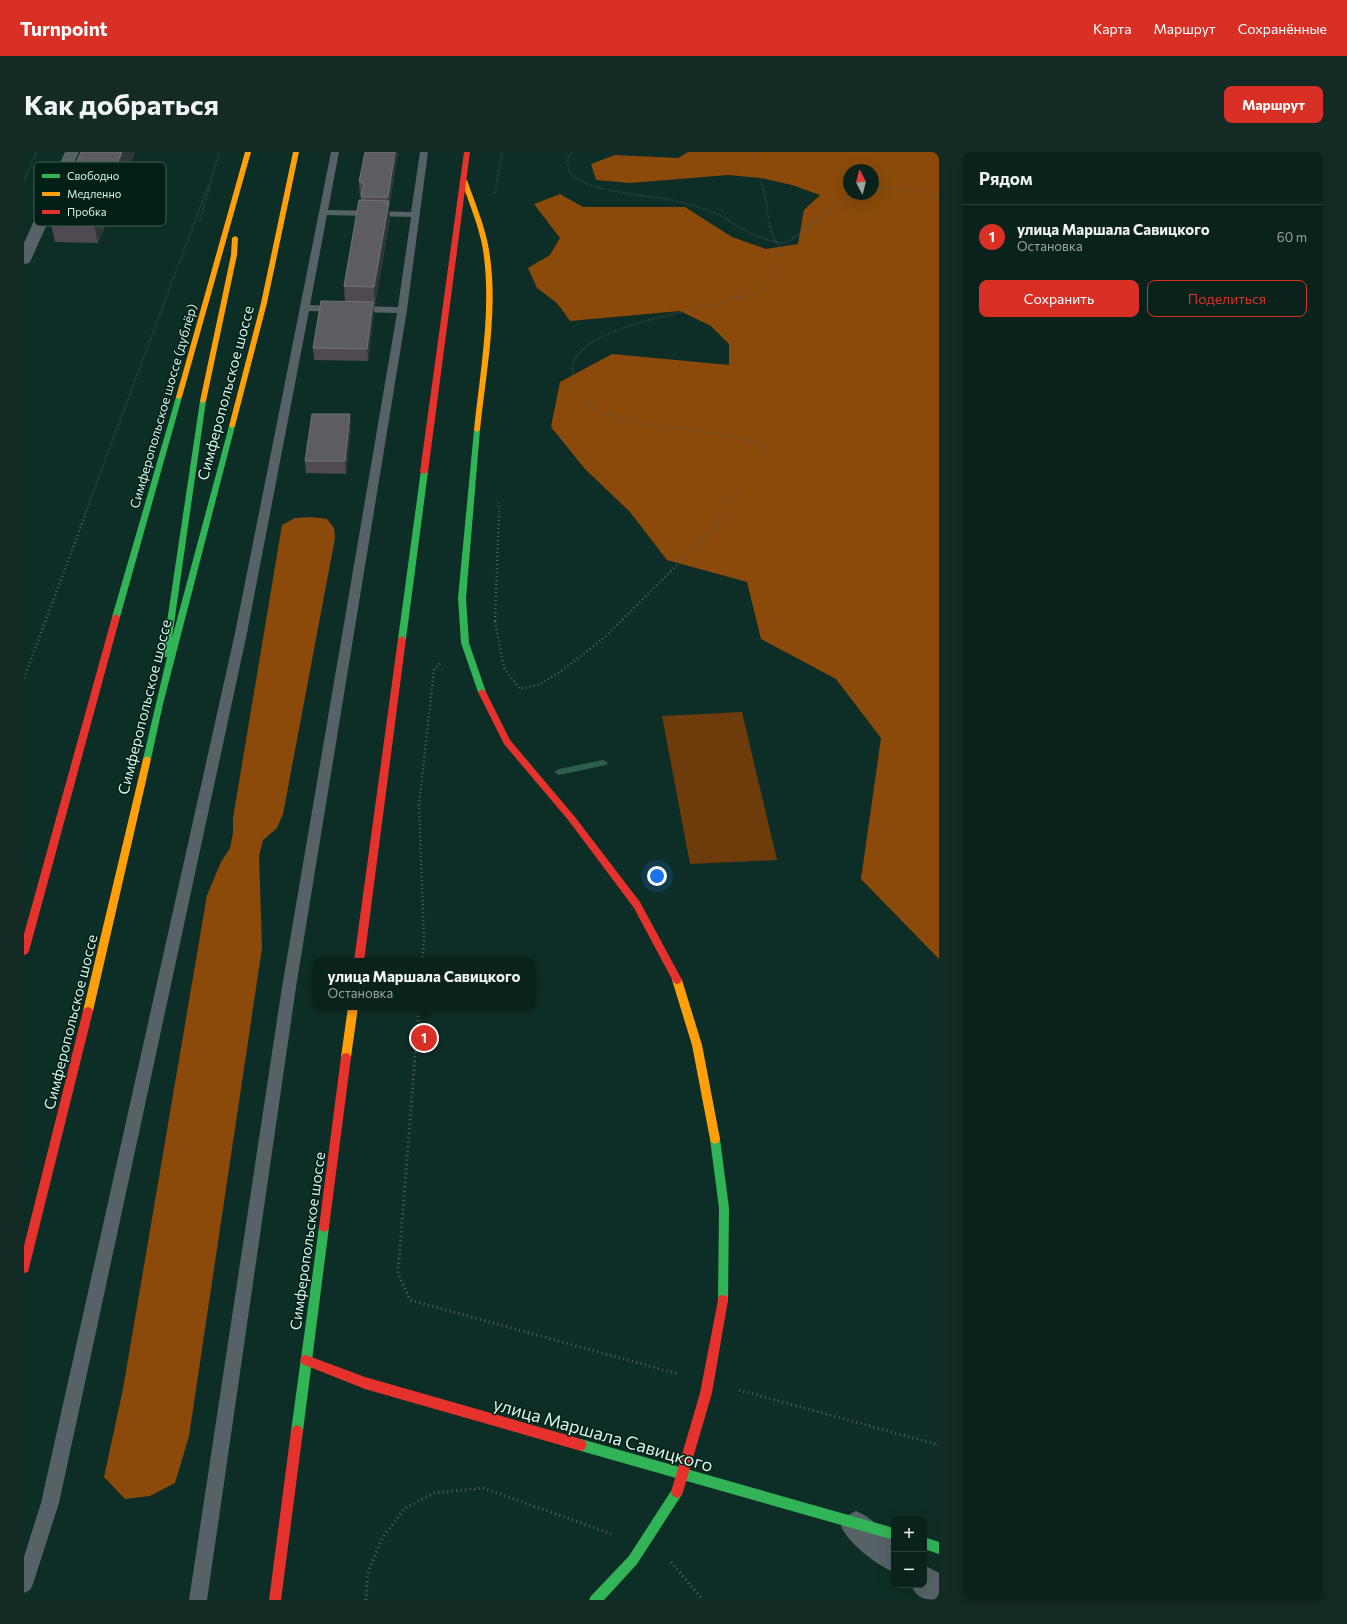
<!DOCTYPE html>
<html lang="ru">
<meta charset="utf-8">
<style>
body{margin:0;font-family:Commissioner,sans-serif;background:#132a25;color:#f1f3f6}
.controls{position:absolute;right:12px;bottom:12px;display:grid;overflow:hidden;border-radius:8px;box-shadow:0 4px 16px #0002}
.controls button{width:36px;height:36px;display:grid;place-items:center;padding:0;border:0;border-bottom:1px solid #2a3f3b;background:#0a221c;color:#f1f3f6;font:20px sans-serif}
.compass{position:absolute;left:819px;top:12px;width:36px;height:36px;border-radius:50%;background:#0a221c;box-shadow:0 4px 16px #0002;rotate:353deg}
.you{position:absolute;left:633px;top:724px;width:14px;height:14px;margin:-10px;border:3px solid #fff;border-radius:50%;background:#1a73e8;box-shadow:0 0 0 6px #1a73e833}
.badge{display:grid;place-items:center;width:26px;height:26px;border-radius:50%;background:#d93025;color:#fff;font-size:13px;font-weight:700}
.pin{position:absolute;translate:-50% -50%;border:2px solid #fff;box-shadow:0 1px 4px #0006}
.popup{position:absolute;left:289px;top:806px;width:222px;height:52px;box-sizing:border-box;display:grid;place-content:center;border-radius:8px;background:#0a221c;filter:drop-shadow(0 1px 3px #0005);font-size:13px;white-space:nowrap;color:#99a4a3}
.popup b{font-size:15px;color:#f1f3f6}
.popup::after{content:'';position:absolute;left:50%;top:100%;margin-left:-8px;border:8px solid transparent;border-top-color:#0a221c}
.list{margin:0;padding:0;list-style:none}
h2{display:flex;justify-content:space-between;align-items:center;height:52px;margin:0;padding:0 16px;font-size:17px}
h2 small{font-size:13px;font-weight:400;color:#99a4a3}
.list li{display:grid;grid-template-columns:26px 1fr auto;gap:12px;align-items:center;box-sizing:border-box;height:64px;padding:0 16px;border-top:1px solid #2a3f3b}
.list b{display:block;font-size:15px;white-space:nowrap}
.list p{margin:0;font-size:13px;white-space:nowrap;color:#99a4a3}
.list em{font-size:13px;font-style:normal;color:#99a4a3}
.actions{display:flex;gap:8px;padding:12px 16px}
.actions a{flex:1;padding:9px 0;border:1px solid #d93025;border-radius:8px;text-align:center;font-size:14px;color:#d93025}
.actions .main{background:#d93025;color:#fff}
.map{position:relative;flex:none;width:915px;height:1448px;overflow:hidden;border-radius:8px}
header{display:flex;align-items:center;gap:24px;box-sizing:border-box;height:56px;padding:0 20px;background:#d93025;color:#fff}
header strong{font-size:19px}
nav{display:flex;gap:22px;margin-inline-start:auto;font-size:14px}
.intro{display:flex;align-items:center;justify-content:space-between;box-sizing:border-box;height:96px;padding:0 24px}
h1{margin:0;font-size:28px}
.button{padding:10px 18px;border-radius:8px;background:#d93025;color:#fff;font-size:14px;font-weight:700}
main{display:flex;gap:24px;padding:0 24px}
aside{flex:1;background:#0a221c;border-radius:8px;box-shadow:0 4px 16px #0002}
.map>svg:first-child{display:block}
</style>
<header>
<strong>Turnpoint</strong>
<nav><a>Карта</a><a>Маршрут</a><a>Сохранённые</a></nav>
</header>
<div class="intro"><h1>Как добраться</h1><a class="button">Маршрут</a></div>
<main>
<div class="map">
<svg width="915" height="1448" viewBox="0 0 915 1448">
<rect width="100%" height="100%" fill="#0d2e26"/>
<path fill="#6e3b0b" d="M718,560l35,148 -87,4 -28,-148z"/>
<path fill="#8b4a0a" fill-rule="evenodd" d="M664,0h251v807l-78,-80 20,-141 -45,-59 -75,-40 -14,-57 -80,-22 -37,-48 -45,-43 -34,-42 9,-45 52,-28 117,11v-21l-18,-18 -31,-15 -110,10 -13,-18 -20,-15 -9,-20 22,-13 10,-17 -26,-34 26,-10 23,13h102l47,30 34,12 32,-5 6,-34 16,-15 -28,-10 -31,-7 -33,-3 -98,8 -34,-3 -5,-16 24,-9 63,3zM825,18h24v24h-24z
M287,365l16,2 7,9 1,10 -52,276 -6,14 -14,12 -4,16 3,92 -73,488 -14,47 -25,13 -25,3 -21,-22 19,-88 84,-494 14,-33 9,-14 3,-15v-15l49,-293 13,-7z"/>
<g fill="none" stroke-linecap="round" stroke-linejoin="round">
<path fill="#2a5f50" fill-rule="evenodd" d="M579,608l5,3 -2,2 -47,10 -5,-3 5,-3z"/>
<path stroke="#526161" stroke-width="2" stroke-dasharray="0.5 2" stroke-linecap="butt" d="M548,0l-5,8c1,4 1,9 3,12 13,20 79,23 102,28 16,4 32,8 47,15 22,12 41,27 67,28l63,-46 7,-3
M0,28l13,-28
M849,35l43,3 23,9
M471,41l7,-41
M176,69l19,-69
M61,362l123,-328
M475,362v-12
M697,362l42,-63 -3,-6c-18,-6 -36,-11 -56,-14 -34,-4 -71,-5 -103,-20 -15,-8 -27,-18 -28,-36 0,-3 -1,-8 0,-12 15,-41 137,-53 176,-68 14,-5 31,-17 35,-32 3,-10 -7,-18 -11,-27 -6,-14 -5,-30 -9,-44 -3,-14 -10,-27 -14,-40"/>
<path stroke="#526161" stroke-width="2.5" stroke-dasharray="1 3" stroke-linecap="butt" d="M471,469l9,47 16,21 18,-4 22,-13 44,-34 105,-105 13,-20
M471,469l4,-108
M0,526l62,-165
M398,809l2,-22 -5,-134 15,-136 8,-7"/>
<path stroke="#526161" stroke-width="3" stroke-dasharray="1 3.5" stroke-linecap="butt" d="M395,855l-21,266 12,27 268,74
M715,1238l200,55
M647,1410l32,38
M342,1448l2,-28 15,-35 22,-29 29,-15 49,-5 129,46"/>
<path fill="#566265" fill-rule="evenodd" d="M307,0h8l-11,58 83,2 9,-60h8l-21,158 -111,677 -89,613h-18l93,-613 115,-674 -40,-1 -5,-3 5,-3 41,1 13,-90 -84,-2 -17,90 27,1 5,3 -5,3 -28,-1 -62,322 -188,870 -26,81 -3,6 -6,3v-36l17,-54 194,-870z"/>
<path fill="#566265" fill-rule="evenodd" d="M41,0h14l-48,108 -2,3 -5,1v-21z
M832,1359l10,5 28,22v34c-18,-7 -46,-29 -53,-46l5,-10z
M900,1413l15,8v27c-13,0 -22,-1 -28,-15h13z"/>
<path fill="#30b455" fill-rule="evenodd" d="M155,243l3,2 -62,220 -4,3 -3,-1 -1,-2 64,-220z
M179,247l3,2 -34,237 57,-212 3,-2 3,2 -72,278 -12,55 -4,3 -4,-3 24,-102h-4l-1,-2 38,-254z
M453,276l3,2 -14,168 3,45 17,49 -4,3 -4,-3 -17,-49 -3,-45 16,-168z
M397,318h3l4,2 -22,167 -4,3 -4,-3z
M691,982l4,2 1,3 9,69 -1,92 -1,4 -4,1 -4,-1 -1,-4 1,-92 -9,-69 1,-3z
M300,1070l4,2 1,3 -26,204 -2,4 -4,2 -4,-2 -2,-4 28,-204 1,-3z
M557,1287l313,89v12l-313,-89 -4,-2 -2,-4 2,-4z
M653,1334l4,2 2,4 -2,4 -44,68 -33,36h-15l2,-4 38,-40 44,-68z
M900,1385l15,5v12l-15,-5z"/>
<path fill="#ff9f0a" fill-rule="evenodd" d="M221,0h6l-69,245 -3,2 -2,-1 -1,-1z
M269,0h6l-32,151 -32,123 -3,2 -3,-2 32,-123z
M438,27l5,1c8,23 18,46 22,70 10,59 -3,121 -9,180l-3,2 -3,-2c6,-59 18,-121 9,-180 -4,-24 -14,-47 -22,-70z
M211,84l3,2 -1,17 -31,146 -3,2 -3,-2 31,-146 1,-17z
M123,604l4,3 -58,252 -2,3 -3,1 -3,-1 -2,-3 60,-252z
M653,824l3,1 2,3 20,65 18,94 -1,3 -4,2 -4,-2 -1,-3 -18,-94 -20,-65 2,-3z
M324,855h10l-7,50 -2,3 -3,1 -3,-1 -2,-3z"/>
<path fill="#e5322d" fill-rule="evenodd" d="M440,0h6l-42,320 -4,2 -4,-2z
M92,462l4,3 -91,334 -2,3 -3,1v-21l88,-317z
M378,484l4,3 -42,322h-10l44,-322z
M458,537l4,3 24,48 65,77 65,85 42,78 -2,3 -3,1 -3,-1 -40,-75 -65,-87 -65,-77 -26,-52z
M64,855l3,1 2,3 -64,257 -1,4 -4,1v-27l59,-235 2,-3z
M322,901l3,1 2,3 -22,170 -1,3 -4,2 -4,-2 -1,-3 22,-170 2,-3z
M699,1143l4,1 1,4 -16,93 -29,99 -2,4 -4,2 -4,-2 -2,-4 29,-99 18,-93 1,-4z
M282,1203l59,22 216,62 4,2 2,4 -2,4 -4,2 -216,-62 -63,-25 -2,-4 2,-4z
M273,1273l4,2 2,4 -22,169h-12l22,-169 2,-4z"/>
</g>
<path fill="#4f4a51" d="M57,0h54l-37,91 -43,-1 -5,-22z
M374,0l-9,56 1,10 -15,87h-1v9l-6,47 -54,-1 -1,-12 32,-47 -1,-15 17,-86v-5h-1l-1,-13z
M327,275l-5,47 -40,-1 -1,-12z"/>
<path fill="#2f3739" d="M98,0h13l-37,91 -5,-22z
M371,0h3l-9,56 1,10 -15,87 -1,-18 14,-85v-5z
M349,150l1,12 -6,47 -1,-12z
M326,262l1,13 -5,47 -1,-13z"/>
<path fill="#5d5c61" stroke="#707477" d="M57,0h41l-29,69 -43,-1z
M341,0h30l-7,45h-27l3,-14 -5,-1z
M335,48l30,1 -15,86 -30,-1z
M297,149l52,1 -6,47 -54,-1z
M288,262h38l-5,47h-40z"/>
<g text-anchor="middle" stroke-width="3" stroke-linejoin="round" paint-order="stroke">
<g font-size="13" fill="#d5f6eb" stroke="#021f17">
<text transform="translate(139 254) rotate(-74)" y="5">Симферопольское шоссе (дублёр)</text>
</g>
<g font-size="15" fill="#d5f6eb" stroke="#021f17">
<text transform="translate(202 241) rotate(-75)" y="5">Симферопольское шоссе</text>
<text transform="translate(121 555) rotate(-76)" y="5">Симферопольское шоссе</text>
<text transform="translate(47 870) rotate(-76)" y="5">Симферопольское шоссе</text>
<text transform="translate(284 1089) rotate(-82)" y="5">Симферопольское шоссе</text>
</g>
<g font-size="18" fill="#d5f6eb" stroke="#021f17">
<text transform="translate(579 1283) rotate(16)" y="6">улица Маршала Савицкого</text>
</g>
</g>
<rect x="10" y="10" width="132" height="64" rx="6" fill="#021f17" stroke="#416057" stroke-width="1"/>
<rect x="18" y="22" width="18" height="4" fill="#30b455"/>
<rect x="18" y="40" width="18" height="4" fill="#ff9f0a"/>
<rect x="18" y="58" width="18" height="4" fill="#e5322d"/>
<g font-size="11" fill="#d5f6eb">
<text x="43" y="28">Свободно</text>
<text x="43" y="46">Медленно</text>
<text x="43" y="64">Пробка</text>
</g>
</svg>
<div class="controls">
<button>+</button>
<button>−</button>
</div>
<svg class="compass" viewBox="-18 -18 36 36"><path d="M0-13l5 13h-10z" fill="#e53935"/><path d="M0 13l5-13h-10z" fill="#99a4a3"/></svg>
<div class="you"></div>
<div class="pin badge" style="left:400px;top:886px">1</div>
<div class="popup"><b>улица Маршала Савицкого</b>Остановка</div>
</div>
<aside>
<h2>Рядом<small></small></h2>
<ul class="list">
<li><span class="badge">1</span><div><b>улица Маршала Савицкого</b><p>Остановка</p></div><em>60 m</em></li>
</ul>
<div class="actions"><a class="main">Сохранить</a><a>Поделиться</a></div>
</aside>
</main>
